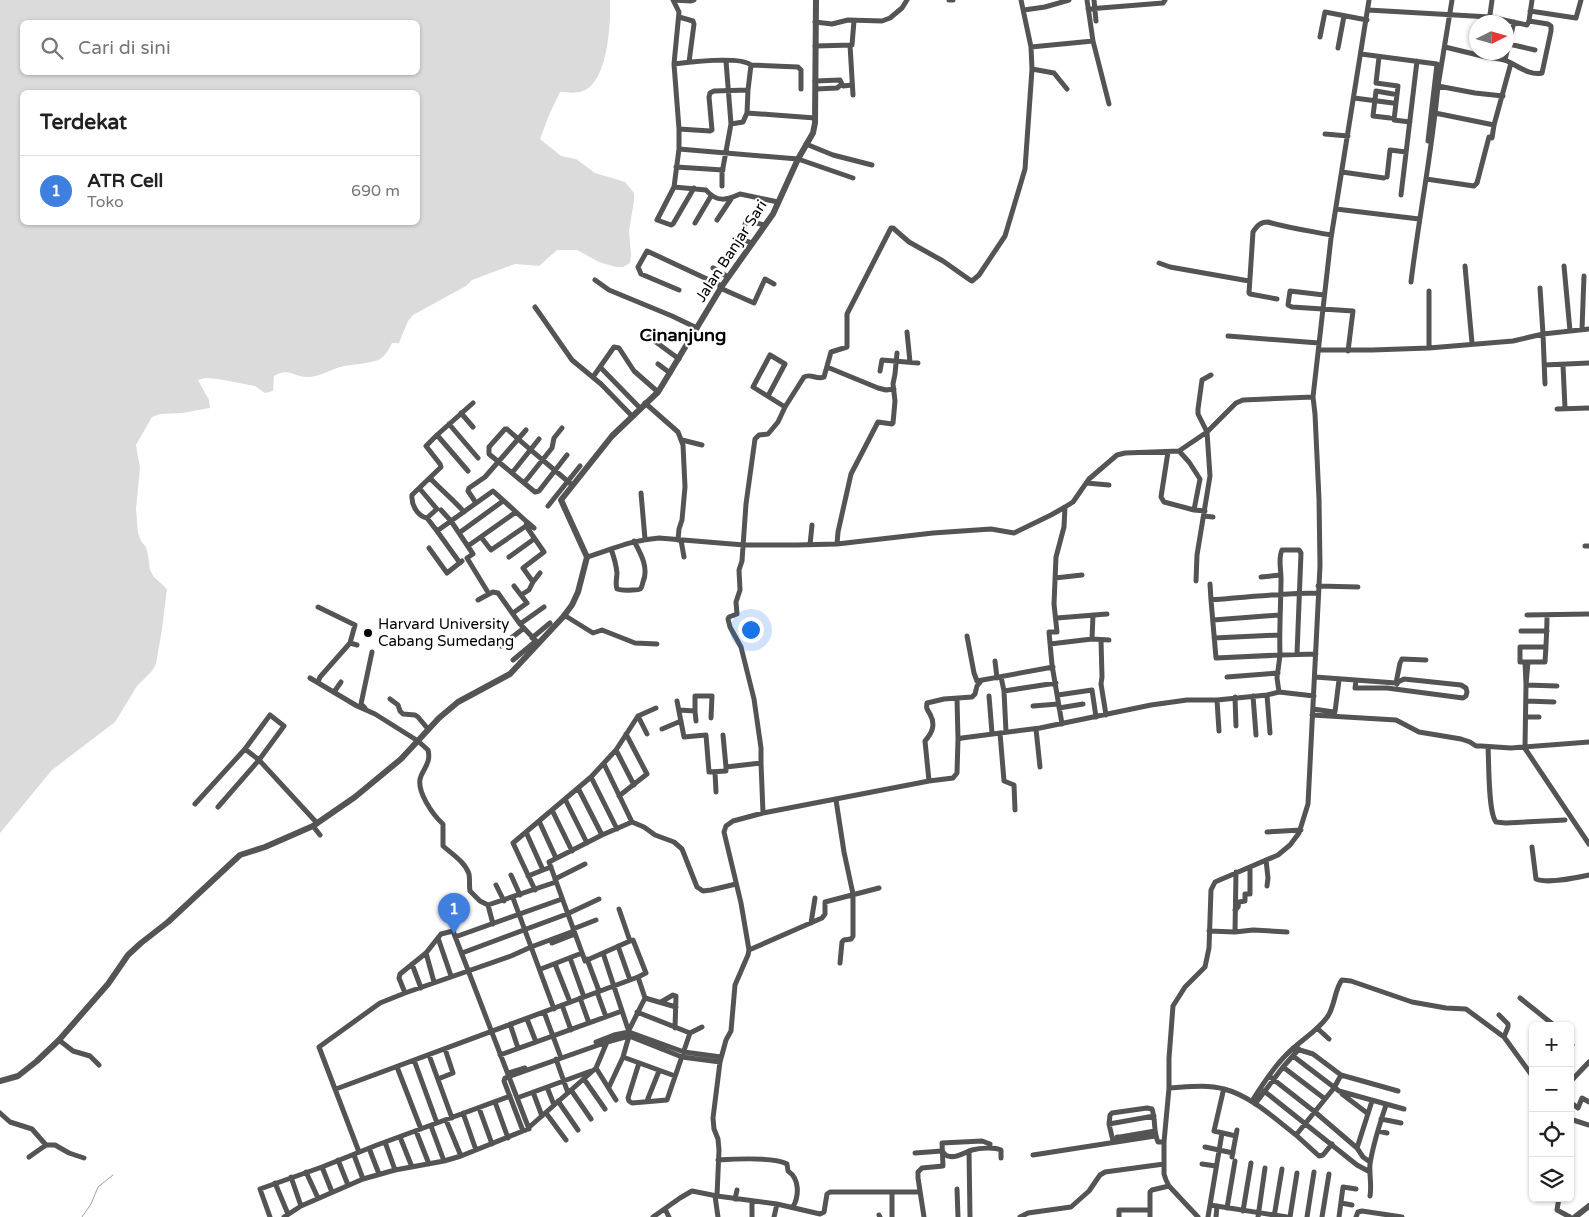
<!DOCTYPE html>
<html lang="id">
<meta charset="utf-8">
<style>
body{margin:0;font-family:"Varela Round",sans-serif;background:#f2f2f2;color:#222}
.controls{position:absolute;right:15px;bottom:15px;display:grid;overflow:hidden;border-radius:8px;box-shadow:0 1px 4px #0004}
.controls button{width:45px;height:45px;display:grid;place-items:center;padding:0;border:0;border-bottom:1px solid #e0e0e0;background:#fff;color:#222;font:25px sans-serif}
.compass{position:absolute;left:1469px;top:15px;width:45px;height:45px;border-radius:50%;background:#fff;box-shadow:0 1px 4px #0004;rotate:85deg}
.you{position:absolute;left:750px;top:629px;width:18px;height:18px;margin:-12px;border:4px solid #fff;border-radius:50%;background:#1a73e8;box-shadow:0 0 0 8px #1a73e833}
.badge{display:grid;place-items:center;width:32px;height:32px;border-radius:50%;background:#db2777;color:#fff;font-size:16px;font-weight:700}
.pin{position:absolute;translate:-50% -41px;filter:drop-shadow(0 1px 2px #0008)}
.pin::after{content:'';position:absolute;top:26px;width:18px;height:15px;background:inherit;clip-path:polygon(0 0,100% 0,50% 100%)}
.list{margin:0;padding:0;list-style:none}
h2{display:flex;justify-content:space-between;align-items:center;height:65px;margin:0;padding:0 20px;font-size:21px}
h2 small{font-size:16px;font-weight:400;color:#767676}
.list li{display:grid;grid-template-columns:32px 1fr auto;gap:15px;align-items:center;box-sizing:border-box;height:70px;padding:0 20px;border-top:1px solid #e0e0e0}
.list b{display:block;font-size:19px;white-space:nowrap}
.list p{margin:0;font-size:16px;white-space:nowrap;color:#767676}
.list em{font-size:16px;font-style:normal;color:#767676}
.icon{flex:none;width:28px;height:28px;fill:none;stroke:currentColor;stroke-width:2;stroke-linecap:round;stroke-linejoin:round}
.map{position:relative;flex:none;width:1589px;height:1217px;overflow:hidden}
.search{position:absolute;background:#fff;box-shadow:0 1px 4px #0004;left:20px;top:20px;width:400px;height:55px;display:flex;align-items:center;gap:12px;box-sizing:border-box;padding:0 18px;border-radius:8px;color:#767676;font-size:19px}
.panel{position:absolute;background:#fff;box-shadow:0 1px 4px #0004;left:20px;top:90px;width:400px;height:135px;border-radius:8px}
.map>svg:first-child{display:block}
</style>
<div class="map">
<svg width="1589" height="1217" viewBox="0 0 1589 1217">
<rect width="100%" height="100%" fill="#fff"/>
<path fill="#dbdbdb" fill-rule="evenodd" d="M0,0h610c1,23 -2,82 -27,91 -7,3 -16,1 -23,1l-11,23 -9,24 21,17 15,3 19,14 30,9 9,11v8l-5,30 2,24 -1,8 -7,4h-7l-17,-5 -22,-12h-20l-18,16 -24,-2 -43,16 -6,6 -53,29 -5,6 -9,22h-7c-3,6 -6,12 -12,16 -9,5 -31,5 -43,9 -9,3 -19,9 -30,9 -13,0 -18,-10 -33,-1l-1,15 -8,2 -10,-7 -37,-7 -13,-1 -7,2 11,20 1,8 -28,5 -22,1 -8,3 -16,28 4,23 -4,41 2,24 3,8 5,6 2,8 2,15 4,7 13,12 -5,40 -6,35 -4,7 -15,15 -22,36 -63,48 -52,63zM22,22h396v50h-396zM22,92h396v130h-396z"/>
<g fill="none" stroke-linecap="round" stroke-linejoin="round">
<path stroke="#a2a2a2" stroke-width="1" d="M82,1217l9,-13 7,-17 15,-12"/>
<path stroke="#545454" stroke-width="5" d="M673,0l6,12 -5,52 5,65v20l-5,38 -17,33 14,5 2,-1 21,-36
M673,0l18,1 3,-1
M949,0h4
M1087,0l6,41 16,63
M1094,0l2,21
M1452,0l-14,86 37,7 28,3
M1088,9l75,-6 2,-3
M1024,10l21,-3 24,-7
M1368,10l122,7 37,8 2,-4 3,-21
M1530,11l46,7 5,-18
M679,17l14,4 1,3 -5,38
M815,22l17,2 16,-4 34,1 8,-3 12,-10 5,-8
M1489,22l3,-22
M1320,37l5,-25 42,8
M1509,44l26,6
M850,45l3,50
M815,46l37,-1 2,-24
M1031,47l62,-6
M1445,47l37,9
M1338,48l6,-32
M1483,52l-1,4c8,2 17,2 25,5 11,5 23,15 35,12l9,-42v-5l-3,-2 -19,-3
M1361,54l76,10 -9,77
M1379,57l-3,26 22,3 -4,34 16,2
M1505,60l9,-38
M726,61l5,63
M674,64c16,-2 65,-8 77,1l47,2 3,3v19
M1032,69l22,4 13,16
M815,81l25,-1 3,6 9,-1
M816,89l21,-1 5,-4
M1354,98l39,5
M747,113l68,5
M1435,113l59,12 17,-62
M1390,118l-17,-2 3,-25 17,3
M679,129l31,2 2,-1 -3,-33 1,-4 4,-2 34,-1
M1325,134l23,2
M806,144l27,11 39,10
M679,149l119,10 55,19
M676,167l47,3
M1342,172l42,6
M1387,177l3,-27 16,2
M1426,179l48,7 3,-3 12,-46 3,1 2,-13
M722,186v-13l9,-49 12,-2 4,-9 1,-23 3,-25
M674,187l32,3c11,13 21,10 34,4l38,8
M1401,195l16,-134
M1336,209l83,10
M717,220l14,-21
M695,223l16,-27
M752,243l-11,-4 5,-18 19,4
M1159,263l11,4 79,14
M1465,266l7,77
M1564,266l6,65
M713,268l15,9
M595,280l14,10 63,26 25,12
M1411,282c8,-66 21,-130 27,-196
M720,288l34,15 11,-24 9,5
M1540,288l3,46 2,50
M679,290l-38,-16 -3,-7 9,-16 75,35
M1429,291v57
M1324,295l-34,-4 -2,14 4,2 61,4 -5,40
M1277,299l-27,-5 -1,-1 4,-61c4,-6 7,-10 15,-10 21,6 42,9 63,13
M535,307l37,53 29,24 31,32
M1582,329l2,-53
M907,332l3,30
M1228,336l91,7
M649,337l30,22
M1319,350h53l57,-2 84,-7 30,-7 46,-5
M658,364l12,9
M1544,365l45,-2
M1563,365l2,43
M827,367l51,21 8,2 8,-1
M602,369l38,39
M880,371l2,-11 36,3
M593,377l21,-30 5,1 15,23 24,21
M768,396l17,-32 -15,-9 -17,32 32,20 19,-30c6,-4 13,3 20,0l7,-25 16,-5v-33l44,-86h2l16,14 34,19 27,19 2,1 7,-6 26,-39 20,-67 7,-100 -1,-22 -10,-47
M645,403l33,29 5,13 2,42 -3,33 -3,9 -1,11
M1557,409l32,-1
M461,413l12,14
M449,424l29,34
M437,435l36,-32
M682,440l20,5
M1179,451l10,11 11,17 -6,31 11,1
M1168,452l-7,45 3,5 30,8
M567,455l-28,36 -4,1 -46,-38v-7l16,-18h2c21,19 43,37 65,56
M512,473l27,-34
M430,478c11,12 23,21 34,34
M524,483l28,-35 2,-10 8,-10
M1086,483l23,2
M420,489l17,20 -10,9c-10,-2 -16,-14 -15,-23l29,-28 -1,-3 -14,-18 11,-11 31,36
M641,493l4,46
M474,500l-6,-9 1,-3 16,-11 41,-47
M548,506l32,-40
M441,510l10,11 22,33 -6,4 22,36 4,-2 5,1 22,31 18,19
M1204,516l9,1
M427,518l10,13
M527,522l7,6
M459,533l44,-32
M481,537l10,13 35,-24
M681,540l3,17
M837,544l1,-12 13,-58 27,-52 14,2 1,-1 2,-22 -2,-17 2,-10 2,-21
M810,545l2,-20
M468,546l48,-34
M1585,546h4
M429,548l18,25 15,-12
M611,549c3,8 5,15 6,24 0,5 -2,10 0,16 6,2 10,1 16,1 9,0 8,-1 10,-8 6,-14 -2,-28 -9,-41
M509,557l25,-18
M587,557c26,-8 44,-17 72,-19l85,7h53l40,-1 96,-11 58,-4 23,4 37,-18 14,-8 8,-5 16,-23 28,-24 8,-2 54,-2 28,-19 29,-29 7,-3 70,-3
M460,563l-23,-32 56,-40 34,31 -1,4 18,26 -21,16 10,14 -4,8 -8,5
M1261,577l20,-2
M1055,578l27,-3
M1196,581l1,-26 13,-79 -3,-44 -9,-18v-5l4,-29 9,-5
M533,582l7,-9
M1210,584l1,16
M1318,586l40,1
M478,600l11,-6
M318,607l37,18 -5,18
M513,613l14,-10 -13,-17
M564,615l29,18 9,-3 33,13 22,1
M1527,615l62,-1
M1057,618l50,-4
M1213,620l66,-5
M520,624l24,-17
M1521,631h26
M967,636l7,37 3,8 76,-14
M532,638l18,-15
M1214,638l65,-3
M1092,639l1,-24
M1101,640l1,37 -1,7 5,31
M1050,644l42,-5 17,1
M501,646l23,-18
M1546,647h-26v15h25c1,-15 2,-31 2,-47
M1297,654l4,-101 -2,-3h-17c-4,8 -1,19 -1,28 0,26 -2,51 -1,77l-64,3 -5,-58c36,-3 71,-7 107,-7
M513,660l23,-19
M995,661l2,17
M1525,662l1,23 2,-23
M1001,677l3,14 2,41
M1227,677l51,-4
M1315,677l81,6 8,-4 57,6 5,3 1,4 -1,4 -3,2 -76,-10h-32l1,-7
M310,678l47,28 18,8 43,27 10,9c3,11 -3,17 -7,26 -6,14 12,39 22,48v22c9,8 22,16 26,28 1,5 0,11 1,17l10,10 8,4 68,-23
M318,682l2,-5 30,-34 7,2
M1397,684l-1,-1 4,-20 2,-4 24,1
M1004,691l52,-8
M334,692l7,-10
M1279,692l35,4
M1058,695l34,-5 4,27
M1267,695l3,38
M989,696l3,37
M1253,696l3,39
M1235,697l1,29
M390,699l8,6 2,6 3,3 12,1 3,2 10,12
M957,699l1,40
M1217,700l2,31
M677,701l7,36 22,-2 3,37 17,-1v-4
M1526,701l28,1
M1033,706l25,-2
M365,708l-4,-4 11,-52
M1059,708l24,-4
M1313,709l21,3h1l4,-32
M679,710l16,1v-15h17l-1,22
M695,711l1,10
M1312,715l84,5 23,12 42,7 9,3 6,4h5l30,2 78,-6
M638,716l9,18
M1526,717h13
M1062,724l-10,-59 -3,-33h8l-3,-28 2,-47 8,-30 1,-20
M662,729l19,-8
M1036,729l4,38
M1000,733l4,48 10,4 1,25
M723,735l3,32 35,-4
M1488,747c1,14 0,66 8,75l10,1 59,-3
M1524,747l65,97
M1525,747l1,-62 31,1
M245,749l14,11 58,63
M616,750l18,35
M604,764l28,58 12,5 11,8 19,7 8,7 15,38 6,4 8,-1 25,-6
M715,772l1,20
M591,777l26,52
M929,781l-4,-40c7,-8 11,-16 5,-27 -3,-5 -4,-5 -3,-11l17,-4 28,-2 3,-3 2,-8 4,-5
M578,788l24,47
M619,796l28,-22 -21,-40
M565,799l22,44
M836,800l8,52 9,42v42l-2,3 -7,1 -2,2 -2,21
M195,804l50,-55 25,-34 14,11 -25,34 -41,47
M552,810l20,41
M763,813l-2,-50v-15l-7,-49 -13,-52 -11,-20 -2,-8 1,-2 8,-3 -1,-12 4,-12 -1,-20 3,-9 4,-57 9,-65 4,-4 9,-1 10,-12 7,-15
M539,821l17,37
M313,826l7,9
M526,832l17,38 8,-3
M1267,832l34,-2
M1532,847l4,32c12,5 39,-1 53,-4
M1266,860l2,18 -1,8
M511,875l9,20
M528,876l15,-6
M555,879l30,-15
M496,885l8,16
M535,890l-22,-47 78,-66 25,-27 22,-34 18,-8
M513,898l41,111
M488,905l5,19
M1235,910l3,-3 1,-5 6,-1v-7h5v-26
M811,923l4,-25
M573,929l23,-9
M1209,931l26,1 1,-60
M1235,932l18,-2 34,2
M455,937l107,-38
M438,938l13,38
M630,941l-45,20 -36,-99 53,-27 30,-13
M552,943l23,-9
M618,946l12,34
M749,950l73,-32 3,-4v-12l54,-14
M426,953l8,29
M462,953l105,-39 32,-15
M603,953l25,76
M570,958l14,39
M587,959l12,32
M412,964l9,24
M555,964l15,38
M541,969l41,-16
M597,992l9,25
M405,993l-6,-15 1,-4 26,-21 15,-19 12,-3 76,198
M580,998l9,25
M645,998l31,9
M1520,998l35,28
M661,1002l12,-7 3,1 -1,32
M562,1005l9,25
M544,1012l16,43
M637,1012l53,21 12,-6
M1499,1015l9,9v3l-4,10
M527,1019l9,23
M510,1024l8,24
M1317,1028l12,11
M59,1040l14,11 17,5 9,9
M596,1042l18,-7 15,-3 55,20 37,5
M1570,1042l2,3 -2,2
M429,1055l23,63
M500,1055l122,-44
M1293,1056l46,35 65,18
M623,1057l52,19
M556,1059l12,34
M414,1060l23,63
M639,1063l-11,35 1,3 3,2 35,-3 23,-67
M397,1067l24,62
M1283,1067l42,32
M596,1068l20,32
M508,1073l17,-5
M1341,1075l57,16
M1269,1076l46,36 42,36 6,9 7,5
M438,1079l15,-6 -8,-24
M584,1079l21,30
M1570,1082l19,-20
M547,1087l7,18
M609,1087l14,-30 6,-21 53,21 38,5
M1169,1088c18,-1 37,-4 55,1 27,7 50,29 72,46l38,-47 7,-13 -28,-21 -20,-6
M336,1089l302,-112
M571,1090l20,29
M1264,1091l93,74 13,7
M533,1092l9,24
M1223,1092l-9,39 22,5
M1342,1094l25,19
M517,1098l74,-27
M558,1101l20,29
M647,1101l12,-30
M1252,1101c10,-16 21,-33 34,-46 13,-14 31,-23 42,-39 7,-11 7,-28 14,-36l9,1 61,21 34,6 20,1 38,28 29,40
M495,1102l13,36
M1570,1102l8,6 4,-10 7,4
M1255,1104l28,-37 16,-18
M479,1108l13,36
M0,1113l10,9 22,7 14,16h9l14,8 15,5
M463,1113l13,37
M546,1113l20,27
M1381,1119l20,4
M1570,1119l19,6
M446,1120l15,36
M1109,1124l1,-9 2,-2 35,-5 5,1c4,11 1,22 6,33h6
M431,1126l13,35
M526,1130l70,-62 11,-26
M416,1131l13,33
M1378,1131l9,2
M1296,1135l23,21 4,-1 9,-11
M400,1137l12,30
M1113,1141l-4,-17 45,-8
M1116,1141l1,-4h3l35,-6
M385,1142l10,28
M1205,1147l28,6
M369,1148l10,26
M1357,1148l15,-47
M969,1151l1,66
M359,1152l-40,-105 61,-44 25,-10 106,-37 20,-9 43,-16
M915,1153l27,-2c1,1 4,5 6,5 8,3 17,-4 24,-6 8,-2 22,-3 29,0v8
M354,1155l9,24
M1033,1155l122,-19
M29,1157l17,-12
M1232,1157l5,-27
M338,1160l10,25
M718,1160c16,-1 57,-3 69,4l1,7c12,8 11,25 5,36
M1202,1164l14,2
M322,1167l10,25
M306,1172l12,26
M291,1177l10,29
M275,1183l13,31
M957,1189l1,28
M892,1193v24
M715,1196l3,21
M717,1196l60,8 43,10 4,-2 3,-18 3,-2h90
M1370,1196c2,-11 -1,-22 0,-32 3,-20 10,-41 16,-59
M1559,1198l-2,12 13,7
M735,1199l2,-9
M752,1201v16
M1341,1203l11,2
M1210,1205l77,12
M1227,1208l8,-47
M665,1209l4,8
M1243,1211l8,-48
M879,1215l1,2
M270,1217l-10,-28 62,-22 55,-22 133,-49
M284,1217l17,-11 62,-27 32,-9 49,-9 17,-5 62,-25 -19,-50 1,-3 102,-36 22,-6v-6l16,-32 -7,-21 8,-4 -13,-33 -3,1 -11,-32
M653,1217l27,-19 12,-7 25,5 2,-46 -1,-11 -4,-10 -1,-11 7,-56 6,-22 5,-9 4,-46 13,-30 1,-5 -8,-47 -17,-71 2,-6 7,-5 30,-8 166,-32 24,-3 4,-5 1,-34 4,-1 78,-10 111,-23 36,-5h30l50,-5 12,-3 -2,-14 3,-23 36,-1
M774,1217l3,-13
M924,1217l-6,-39v-6l4,-4 21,-2 -1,-23 40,-2 8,3
M1020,1217l8,-4 43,-6 18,-16 11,-16 5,-3 59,-8
M1119,1217v-7h31
M1150,1217v-25l2,-2 17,-4
M1198,1217l-29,-31 -3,-6 -2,-6v-32l5,-54v-30l4,-52 12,-19 20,-20 4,-19 2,-58 4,-8 63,-27 12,-10 9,-12 9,-29 12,-238 -1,-67 -4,-85 -2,-17 18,-159 38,-238
M1208,1217l14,-84
M1216,1217l1,-11
M1258,1217l7,-49
M1274,1217l8,-48
M1290,1217l7,-44
M1307,1217l7,-45
M1322,1217l7,-43
M1339,1217l4,-30 13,2
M1356,1217l2,-5 4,-1 40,6"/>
<path stroke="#545454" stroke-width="6" d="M0,1081l18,-5 19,-15 22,-21 49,-56 20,-29 13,-12 27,-21 72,-67 25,-8 48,-21 42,-29 46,-38 38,-41 19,-16 52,-28 53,-57 9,-12 6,-13 9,-35 -26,-57 51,-64 46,-44 5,-8 59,-98 51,-72 25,-55 15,-26 2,-10 1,-123
M1575,1217l14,-11"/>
</g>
<circle fill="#000" stroke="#fff" stroke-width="2" cx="368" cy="633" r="5"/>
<g text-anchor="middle" stroke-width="4.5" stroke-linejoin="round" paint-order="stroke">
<g font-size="15" fill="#000" stroke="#fff">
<text transform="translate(731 251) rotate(-57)" y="5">Jalan Banjar Sari</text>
</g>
<g font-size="15" fill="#000" stroke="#fff" text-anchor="start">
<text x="378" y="629">Harvard University<tspan x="378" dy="17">Cabang Sumedang</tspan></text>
</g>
<g font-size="18" font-weight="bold" fill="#000" stroke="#fff">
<text x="683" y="341">Cinanjung</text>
</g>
</g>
</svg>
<div class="controls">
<button>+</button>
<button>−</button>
<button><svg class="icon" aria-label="locate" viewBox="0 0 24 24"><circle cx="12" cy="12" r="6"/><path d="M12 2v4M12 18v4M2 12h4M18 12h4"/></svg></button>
<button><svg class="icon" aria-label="layers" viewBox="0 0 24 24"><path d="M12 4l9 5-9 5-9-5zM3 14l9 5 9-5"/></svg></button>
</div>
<svg class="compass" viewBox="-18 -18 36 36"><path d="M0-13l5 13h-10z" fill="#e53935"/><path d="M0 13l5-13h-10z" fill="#767676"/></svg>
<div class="you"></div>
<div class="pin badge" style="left:454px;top:934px;background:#3f7fe0">1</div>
<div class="search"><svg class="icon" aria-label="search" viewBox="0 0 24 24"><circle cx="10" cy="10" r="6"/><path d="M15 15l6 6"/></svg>Cari di sini</div>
<section class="panel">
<h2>Terdekat<small></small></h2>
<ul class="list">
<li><span class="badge" style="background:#3f7fe0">1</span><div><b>ATR Cell</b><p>Toko</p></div><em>690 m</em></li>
</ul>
</section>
</div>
